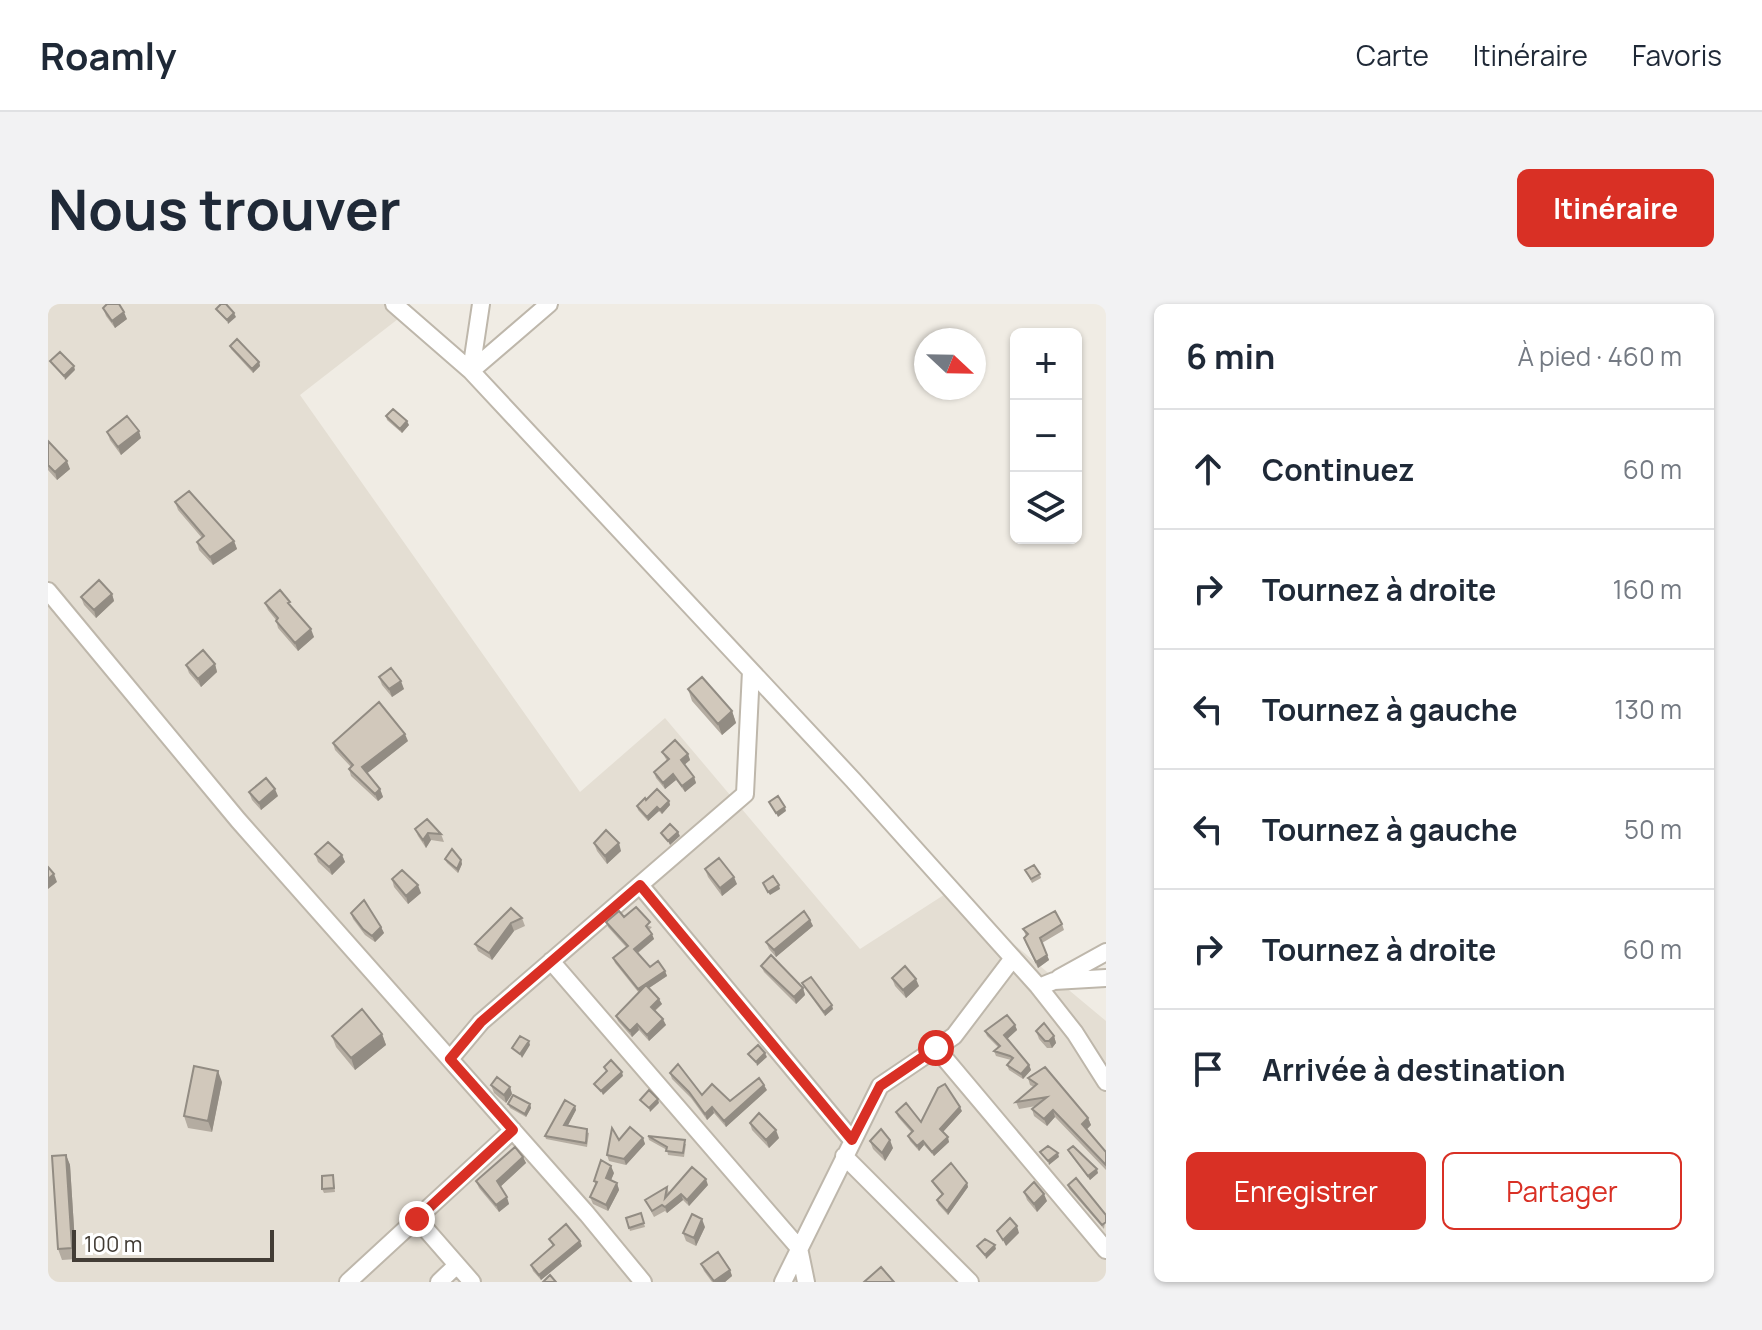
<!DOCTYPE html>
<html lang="fr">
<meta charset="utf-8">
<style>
body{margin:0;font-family:Manrope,sans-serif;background:#f2f2f3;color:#1f2937}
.controls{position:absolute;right:24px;top:24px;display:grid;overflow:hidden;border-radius:12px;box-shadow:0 2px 6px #0004}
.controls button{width:72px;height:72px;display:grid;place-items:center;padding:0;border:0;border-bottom:2px solid #e0e1e3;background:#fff;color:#1f2937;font:40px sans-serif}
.compass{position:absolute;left:866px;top:24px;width:72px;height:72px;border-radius:50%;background:#fff;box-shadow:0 2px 6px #0004;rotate:112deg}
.scale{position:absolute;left:24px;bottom:20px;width:202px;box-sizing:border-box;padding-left:8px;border:4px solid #423c35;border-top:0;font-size:22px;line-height:28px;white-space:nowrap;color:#423c35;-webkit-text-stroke:6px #fff;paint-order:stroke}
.stop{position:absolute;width:24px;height:24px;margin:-18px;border:6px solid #d93025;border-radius:50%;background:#fff}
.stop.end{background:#d93025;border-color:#fff;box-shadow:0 2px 8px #0008}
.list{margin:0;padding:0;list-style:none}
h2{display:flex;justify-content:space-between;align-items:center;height:104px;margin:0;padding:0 32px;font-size:34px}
h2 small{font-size:26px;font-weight:400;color:#747a83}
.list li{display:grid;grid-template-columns:52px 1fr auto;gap:24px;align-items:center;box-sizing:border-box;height:120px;padding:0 32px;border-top:2px solid #e0e1e3}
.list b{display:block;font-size:30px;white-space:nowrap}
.list em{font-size:26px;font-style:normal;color:#747a83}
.actions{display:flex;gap:16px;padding:24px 32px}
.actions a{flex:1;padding:18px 0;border:2px solid #d93025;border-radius:12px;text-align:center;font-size:28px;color:#d93025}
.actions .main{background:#d93025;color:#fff}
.icon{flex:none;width:44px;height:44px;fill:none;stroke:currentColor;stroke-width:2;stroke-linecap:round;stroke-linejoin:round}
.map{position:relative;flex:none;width:1058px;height:978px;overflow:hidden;border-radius:12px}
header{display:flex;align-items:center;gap:48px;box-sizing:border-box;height:112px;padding:0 40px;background:#fff;border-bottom:2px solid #e0e1e3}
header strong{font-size:38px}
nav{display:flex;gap:44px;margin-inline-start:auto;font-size:28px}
.intro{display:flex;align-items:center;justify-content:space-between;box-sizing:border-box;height:192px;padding:0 48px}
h1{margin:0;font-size:56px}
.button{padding:20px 36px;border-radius:12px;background:#d93025;color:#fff;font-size:28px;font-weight:700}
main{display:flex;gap:48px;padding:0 48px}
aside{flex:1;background:#fff;border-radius:12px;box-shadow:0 2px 6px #0004}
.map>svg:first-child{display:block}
</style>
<header>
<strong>Roamly</strong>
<nav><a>Carte</a><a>Itinéraire</a><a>Favoris</a></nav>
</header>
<div class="intro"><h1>Nous trouver</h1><a class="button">Itinéraire</a></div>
<main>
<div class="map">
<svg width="1058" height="978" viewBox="0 0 1058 978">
<rect width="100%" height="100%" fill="#f0ece4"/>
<path fill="#e4ded3" d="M0,0h351l8,8 -107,83 280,397 85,-74 195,231 90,-58 156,130v261h-1058z"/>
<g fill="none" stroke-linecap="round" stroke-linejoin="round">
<g stroke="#beb7ab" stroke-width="20">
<path id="minor" d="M346,0l77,67 382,409 185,206 37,47 31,49
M423,67l78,-67
M423,67l10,-67
M0,287l190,229 349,394 56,68
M592,581l212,255
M503,657l248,287 7,34
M1011,674l47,-26
M991,683l15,-6 52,-3
M888,744l170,202
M402,755l31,-37 264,-228 6,-123
M796,852l126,126
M369,915l55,63
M300,978l165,-152
M391,978l18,-17
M735,978l97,-196 74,-50 59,-78"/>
</g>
<use href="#minor" stroke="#fff" stroke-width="16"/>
</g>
<path fill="#b4aca1" d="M55,4l24,11 -12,9 -9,-12z
M182,42l29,16 1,4 -7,7 -22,-24z
M338,112l23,9 -7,8 -15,-13z
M59,128l34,6 -20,17 -11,-15z
M0,137l22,28 -13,11 -9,-10z
M127,198l59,39 3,8 -24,16 -14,-15 -2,-8 5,-4 -24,-28z
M64,290l2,7 -18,17 -12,-13 -3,-8z
M217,299l27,4 22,30 -16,14 -20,-23 -2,-8 -8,-10z
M167,360l2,8 -16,15 -12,-14 -3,-8z
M331,373l25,12 -12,8 -10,-12z
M640,385l44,22 4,12 -14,12 -30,-34z
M360,437l-41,32 13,16 3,8 -5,4 -27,-25 -2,-7 2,-2 -16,-17 -2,-7z
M614,448l26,2 2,6 -6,5 10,12 2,6 -11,9 -9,-12 -11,9 -9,-11 -2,-6 13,-11z
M201,488l29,4 -17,14 -9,-10z
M598,496l23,1 1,4 -8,9 -3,-3 -11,10 -10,-11 -1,-4z
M367,525l26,5 3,8 -13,-2 -5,8 -8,-12z
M546,539l27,8 -14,13 -10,-13z
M267,550l27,1 3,7 -13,13 -14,-13z
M397,555l16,1 1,4 -4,9 -11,-10z
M657,565l32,15 -15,12 -14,-19z
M977,566l15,4 1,4 -9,5z
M344,575l29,14 -13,11 -14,-17z
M303,609l30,14 3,6 -9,9 -10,-7 -12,-16z
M576,613l28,10 -3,3 5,9 -16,14 12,14 15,4 2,5 -18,12 13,16 -7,7 11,14 -17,16 -10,-11 -7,7 -14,-16 -2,-5 23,-23 -24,-30 -2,-5 13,-11 -18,-20 -2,-5z
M474,614l3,8 -11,5 -22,29 -14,-9 -3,-7z
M762,616l3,6 -37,31 -7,-8 -3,-7z
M1014,620l2,6 -22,13 7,17 -11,8 -12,-24 -2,-6 2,-2 -3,-7z
M713,662l42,22 2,7 -9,9 -32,-32z
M844,674l27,8 -13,12 -11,-12z
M754,679l31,26 -8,7 -21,-29z
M967,721l2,5 -10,9 22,26 2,5 -8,9 -14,-9 -2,-5 4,-5 -15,-4 -2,-5 4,-4 -11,-11 -2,-5z
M988,727l18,5 2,7 -4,5h-5l-8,-9z
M334,730l4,11 -31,25 -19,-23 -4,-11z
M622,769l32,22 28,6 37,-11 -41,37 -12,-14 -7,7 -16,-22 -19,-19z
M980,774l60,40 3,7 -4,4 19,23v18l-51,-53 -8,9 -13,-10 -2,-7 4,-3 -17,3 -3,-7 18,-15 -4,-2z
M174,778l-10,50 -24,-4 -4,-12z
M443,781l19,2 2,7 -6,9 -12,-10z
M460,800h22l1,4 -5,9 -16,-9z
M527,802l1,4 -8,15 21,8 -2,14 -41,-8 -1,-3z
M914,807l-19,21 6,10 -15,14 -10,-11 -5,6 -9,-10 -2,-5 4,-3 -14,-16 -2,-5 25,10z
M702,819l29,15 -10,10 -17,-18z
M600,832l38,8 -2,13 -16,-2 -1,-5 -18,-10z
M595,834l2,6 -19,21 -17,-4 -2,-6 12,-15z
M822,837l23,7 -8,13 -12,-12z
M1020,846l30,23 -8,7 -20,-26z
M18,851l4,10 6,94 -14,1 -4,-11z
M475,853l3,6 -26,24 9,17 -10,8 -20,-24 -3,-7z
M566,869l-3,7 6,3 2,7 -11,21 -15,-7 -3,-7 6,-12 -2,-4z
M285,871l2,17 -11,1 -2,-4z
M884,877l35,2 1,4 -20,28 -10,-11 -1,-4 5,-5 -8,-10z
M660,881l-19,21 -6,-6 -16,13 -2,-2 -11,6 -9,-17 22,-13 2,6z
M1020,881l38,30 -2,14 -35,-40z
M976,888l23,9 -10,11 -10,-12z
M593,909l4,14 -15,4 -4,-13z
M657,923l-9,19 -10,-5 -3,-8z
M501,935l33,7 -41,34 -8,-9 -2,-6 22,-19z
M653,960l29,6 2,6 -7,6h-13l-8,-11z"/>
<path fill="#928c83" d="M76,8l3,7 -12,9 -3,-7z
M186,9l2,4 -8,7 -1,-4z
M211,58l1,4 -7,7 -1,-4z
M26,62l1,4 -10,10 -1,-4z
M359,117l2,4 -7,8 -2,-4z
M91,127l2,7 -20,17 -3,-8z
M19,157l3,8 -13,11 -2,-8z
M186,237l3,8 -24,16 -3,-8z
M64,290l2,7 -18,17 -2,-8z
M263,325l3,8 -16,14 -3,-8z
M167,360l2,8 -16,15 -3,-8z
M353,377l3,8 -12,8 -3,-8z
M684,407l4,12 -14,12 -4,-11z
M357,430l3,7 -43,34 -3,-8z
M640,450l2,6 -7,6 -2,-6z
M625,470l3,6 -11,9 -2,-6z
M646,473l2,6 -11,9 -3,-6z
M227,485l3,7 -17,14 -2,-7z
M332,485l3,8 -5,4 -3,-7z
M621,497l1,4 -8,9 -2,-4z
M609,503l2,4 -11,10 -1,-4z
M737,503l1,4 -8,6 -2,-4z
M630,528l2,4 -10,9 -2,-4z
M380,529l3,7 -5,8 -3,-8z
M571,539l2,8 -14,13 -2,-8z
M294,551l3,7 -13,13 -3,-8z
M413,556l1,4 -4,9 -1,-4z
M6,570l3,8 -9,7v-10z
M686,573l3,7 -15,12 -2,-8z
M370,581l3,8 -13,11 -2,-8z
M731,581l1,4 -10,6 -2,-3z
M762,616l3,6 -37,31 -2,-7z
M463,619l3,8 -22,29 -3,-7z
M333,623l3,6 -9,9 -3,-6z
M604,630l2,5 -18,15 -2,-5z
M999,651l2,5 -11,8 -2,-6z
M617,667l2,5 -27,18 -2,-5z
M868,675l3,7 -13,12 -3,-8z
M755,684l2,7 -9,9 -2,-7z
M611,695l3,5 -9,8 -2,-5z
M784,701l1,4 -8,7 -1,-4z
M615,715l3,6 -17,16 -2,-6z
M589,720l2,6 -7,7 -2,-6z
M967,721l2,5 -11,10 -2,-5z
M334,730l4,11 -31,25 -4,-12z
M1006,732l2,7 -4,5 -3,-7z
M481,737l1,4 -8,13 -2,-4z
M717,749l2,4 -10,9 -1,-4z
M981,761l2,5 -8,9 -2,-5z
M170,767l4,11 -10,50 -4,-11z
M574,768l1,4 -20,19 -2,-4z
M716,781l3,5 -41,37 -2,-6z
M462,783l2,7 -6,9 -2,-8z
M610,795l1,4 -9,9 -1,-4z
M482,800l1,4 -5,9 -1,-3z
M527,802l1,4 -10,19 -2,-4z
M664,803l2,6 -7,7 -2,-6z
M912,803l2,4 -20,22 -2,-4z
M1005,806l2,7 -8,9 -3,-7z
M1040,814l3,7 -6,6 -3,-7z
M728,826l3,8 -10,10 -3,-8z
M900,833l1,5 -15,14 -2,-4z
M595,834l2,6 -19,21 -2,-6z
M842,836l3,8 -8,13 -3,-8z
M875,837l1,4 -5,6 -2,-5z
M1010,849l1,4 -10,8 -1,-4z
M18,851l4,10 6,94 -4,-11z
M475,853l3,6 -27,25 -2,-7z
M563,862l3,7 -5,12 -3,-7z
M1049,865l1,4 -8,7 -2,-4z
M658,875l2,6 -19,21 -2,-6z
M569,879l2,7 -11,21 -2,-6z
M919,879l1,4 -20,28 -1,-4z
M633,890l2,6 -16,13 -2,-6z
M996,890l3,7 -10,11 -3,-8z
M459,893l2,7 -10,8 -3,-7z
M654,915l3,8 -9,19 -2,-8z
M969,922l2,7 -13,13 -3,-6z
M532,937l2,5 -41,34 -2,-5z
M947,941l1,4 -10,10 -1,-4z
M682,966l2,6 -7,6h-11z"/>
<path fill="#d1c8bb" stroke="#928c83" stroke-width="2" d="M59,0h12l5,8 -12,9 -9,-13z
M173,0h5l8,9 -7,7 -11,-11z
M189,35l22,23 -7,7 -22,-23z
M12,48l14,14 -10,10 -14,-15z
M345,105l14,12 -7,8 -14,-13z
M79,112l12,15 -21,16 -11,-15z
M0,137l19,20 -12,11 -7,-7z
M141,187l45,50 -24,16 -13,-15 7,-6 -29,-34z
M51,276l13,14 -18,16 -13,-13z
M232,286l10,12 -2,1 23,26 -16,14 -19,-22 2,-3 -13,-15z
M155,346l12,14 -17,15 -12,-14z
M343,364l10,13 -12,8 -10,-12z
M654,373l30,34 -14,13 -30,-35z
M331,398l26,32 -43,33 18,22 -5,5 -26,-25 4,-4 -20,-22z
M627,436l13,14 -7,6 13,17 -12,9 -9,-12 -10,9 -9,-11 15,-13 -7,-7z
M218,474l9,11 -16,14 -10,-11z
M609,485l12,12 -9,9 -3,-3 -10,10 -10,-11 8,-8 1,2z
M730,492l7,11 -9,6 -7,-11z
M379,515l14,15 -13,-1 -5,7 -8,-11z
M622,520l8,8 -10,9 -7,-8z
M558,526l13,13 -14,13 -11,-13z
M280,538l14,13 -13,12 -14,-13z
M404,545l9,11 -4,9 -12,-10z
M671,554l15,19 -14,11 -15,-19z
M986,561l6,9 -9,5 -6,-9z
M0,563l6,7 -6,5z
M354,566l16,15 -12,11 -14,-17z
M725,572l6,9 -11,7 -5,-9z
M316,596l17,27 -9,9 -9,-7 -12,-16z
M588,603l14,15 -4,4 6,8 -18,15 16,18 8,-6 7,10 -27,18 -25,-31 15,-12 -22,-24 13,-11 5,6z
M463,604l11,10 -11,5 -22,30 -14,-9z
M756,607l6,9 -36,30 -8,-8z
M1007,607l7,13 -22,14 7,17 -11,7 -12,-24 4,-4 -5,-5z
M723,651l32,33 -9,9 -33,-31z
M857,662l11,13 -13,11 -11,-12z
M763,673l21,28 -8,7 -22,-29z
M598,681l13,14 -8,8 12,12 -16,16 -10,-11 -7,7 -14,-15z
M314,705l20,25 -31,24 -19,-22z
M959,711l8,10 -11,10 25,30 -8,9 -14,-9 6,-7 -3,-2 -16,-5 6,-5 -15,-15z
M996,719l10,13 -5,5h-4l-9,-10z
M472,732l9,5 -9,13 -8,-6z
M710,741l7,8 -9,9 -8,-8z
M563,756l11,12 -21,19 -7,-7 13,-13 -3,-4z
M630,760l24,31 10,-11 18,17 29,-23 5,7 -40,36 -12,-14 -7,7 -16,-22 -19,-19z
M146,762l24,5 -10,50 -24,-5z
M997,763l43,51 -6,6 24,28v13l-53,-55 -9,9 -12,-10 15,-12 -31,5 21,-18 -9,-6z
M449,773l13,10 -6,8 -13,-10z
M897,780l15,23 -20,22 8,8 -16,15 -9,-11 -6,5 -9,-10 5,-5 -17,-19 10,-9 15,19 17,-34z
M601,786l9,9 -9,9 -9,-8z
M465,791l17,9 -5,10 -17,-10z
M517,796l10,6 -11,19 23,4 -1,14 -41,-7z
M711,809l17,17 -10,10 -16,-17z
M582,823l13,11 -19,21 -17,-4 5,-27 7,12z
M833,825l9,11 -8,13 -12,-12z
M600,832l37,4 -2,13 -17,-2 1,-4z
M1000,842l10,7 -10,8 -8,-9z
M1025,842l24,23 -9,7 -20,-26z
M467,843l8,10 -26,24 10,16 -11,8 -20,-24z
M18,851l6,93 -14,1 -6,-93z
M553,856l10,6 -5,12 11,5 -11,22 -16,-8 7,-15 -3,-1z
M903,859l16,20 -20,28 -10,-11 6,-6 -11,-13z
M644,863l14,12 -19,21 -6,-6 -16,13 -3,-2 -10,6 -7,-11 22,-13 -2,11z
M285,871l1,13 -12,1v-13z
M1028,874l30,37v7l-4,3 -34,-40z
M986,878l10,12 -10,10 -10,-12z
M593,909l3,10 -15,5 -3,-10z
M644,910l10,5 -8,19 -11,-5z
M962,914l7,8 -14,14 -6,-9z
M518,920l14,17 -41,34 -8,-10 23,-20 -5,-6z
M937,935l10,6 -10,10 -8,-9z
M670,948l12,18 -16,11 -13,-17z
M833,963l13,15h-30z
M502,971l6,7h-13z"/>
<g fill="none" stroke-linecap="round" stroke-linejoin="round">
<path stroke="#d93025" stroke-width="10" d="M369,915l96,-89 -63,-71 31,-37 159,-137 212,255 28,-54 56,-38"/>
</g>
</svg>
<div class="controls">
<button>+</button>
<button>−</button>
<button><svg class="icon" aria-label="layers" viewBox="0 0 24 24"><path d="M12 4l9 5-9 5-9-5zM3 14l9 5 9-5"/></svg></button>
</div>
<svg class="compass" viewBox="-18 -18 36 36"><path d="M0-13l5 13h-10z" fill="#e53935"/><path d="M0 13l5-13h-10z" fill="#747a83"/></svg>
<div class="scale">100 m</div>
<div class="stop" style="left:888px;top:744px"></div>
<div class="stop end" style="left:369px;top:915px"></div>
</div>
<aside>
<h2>6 min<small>À pied · 460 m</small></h2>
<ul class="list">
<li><svg class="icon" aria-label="ahead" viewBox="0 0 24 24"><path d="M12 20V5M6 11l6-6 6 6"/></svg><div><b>Continuez</b></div><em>60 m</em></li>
<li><svg class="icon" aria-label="right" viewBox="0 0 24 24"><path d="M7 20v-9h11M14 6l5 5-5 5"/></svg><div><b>Tournez à droite</b></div><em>160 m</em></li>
<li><svg class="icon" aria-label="left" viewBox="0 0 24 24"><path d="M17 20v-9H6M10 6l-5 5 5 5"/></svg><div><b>Tournez à gauche</b></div><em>130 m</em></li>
<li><svg class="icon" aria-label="left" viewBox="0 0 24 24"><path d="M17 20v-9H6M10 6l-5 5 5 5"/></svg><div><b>Tournez à gauche</b></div><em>50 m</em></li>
<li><svg class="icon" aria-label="right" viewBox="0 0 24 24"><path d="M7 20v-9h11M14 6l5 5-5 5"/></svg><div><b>Tournez à droite</b></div><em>60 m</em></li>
<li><svg class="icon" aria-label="arrive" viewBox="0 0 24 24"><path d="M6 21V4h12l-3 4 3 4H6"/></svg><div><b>Arrivée à destination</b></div></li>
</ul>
<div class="actions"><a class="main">Enregistrer</a><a>Partager</a></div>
</aside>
</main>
